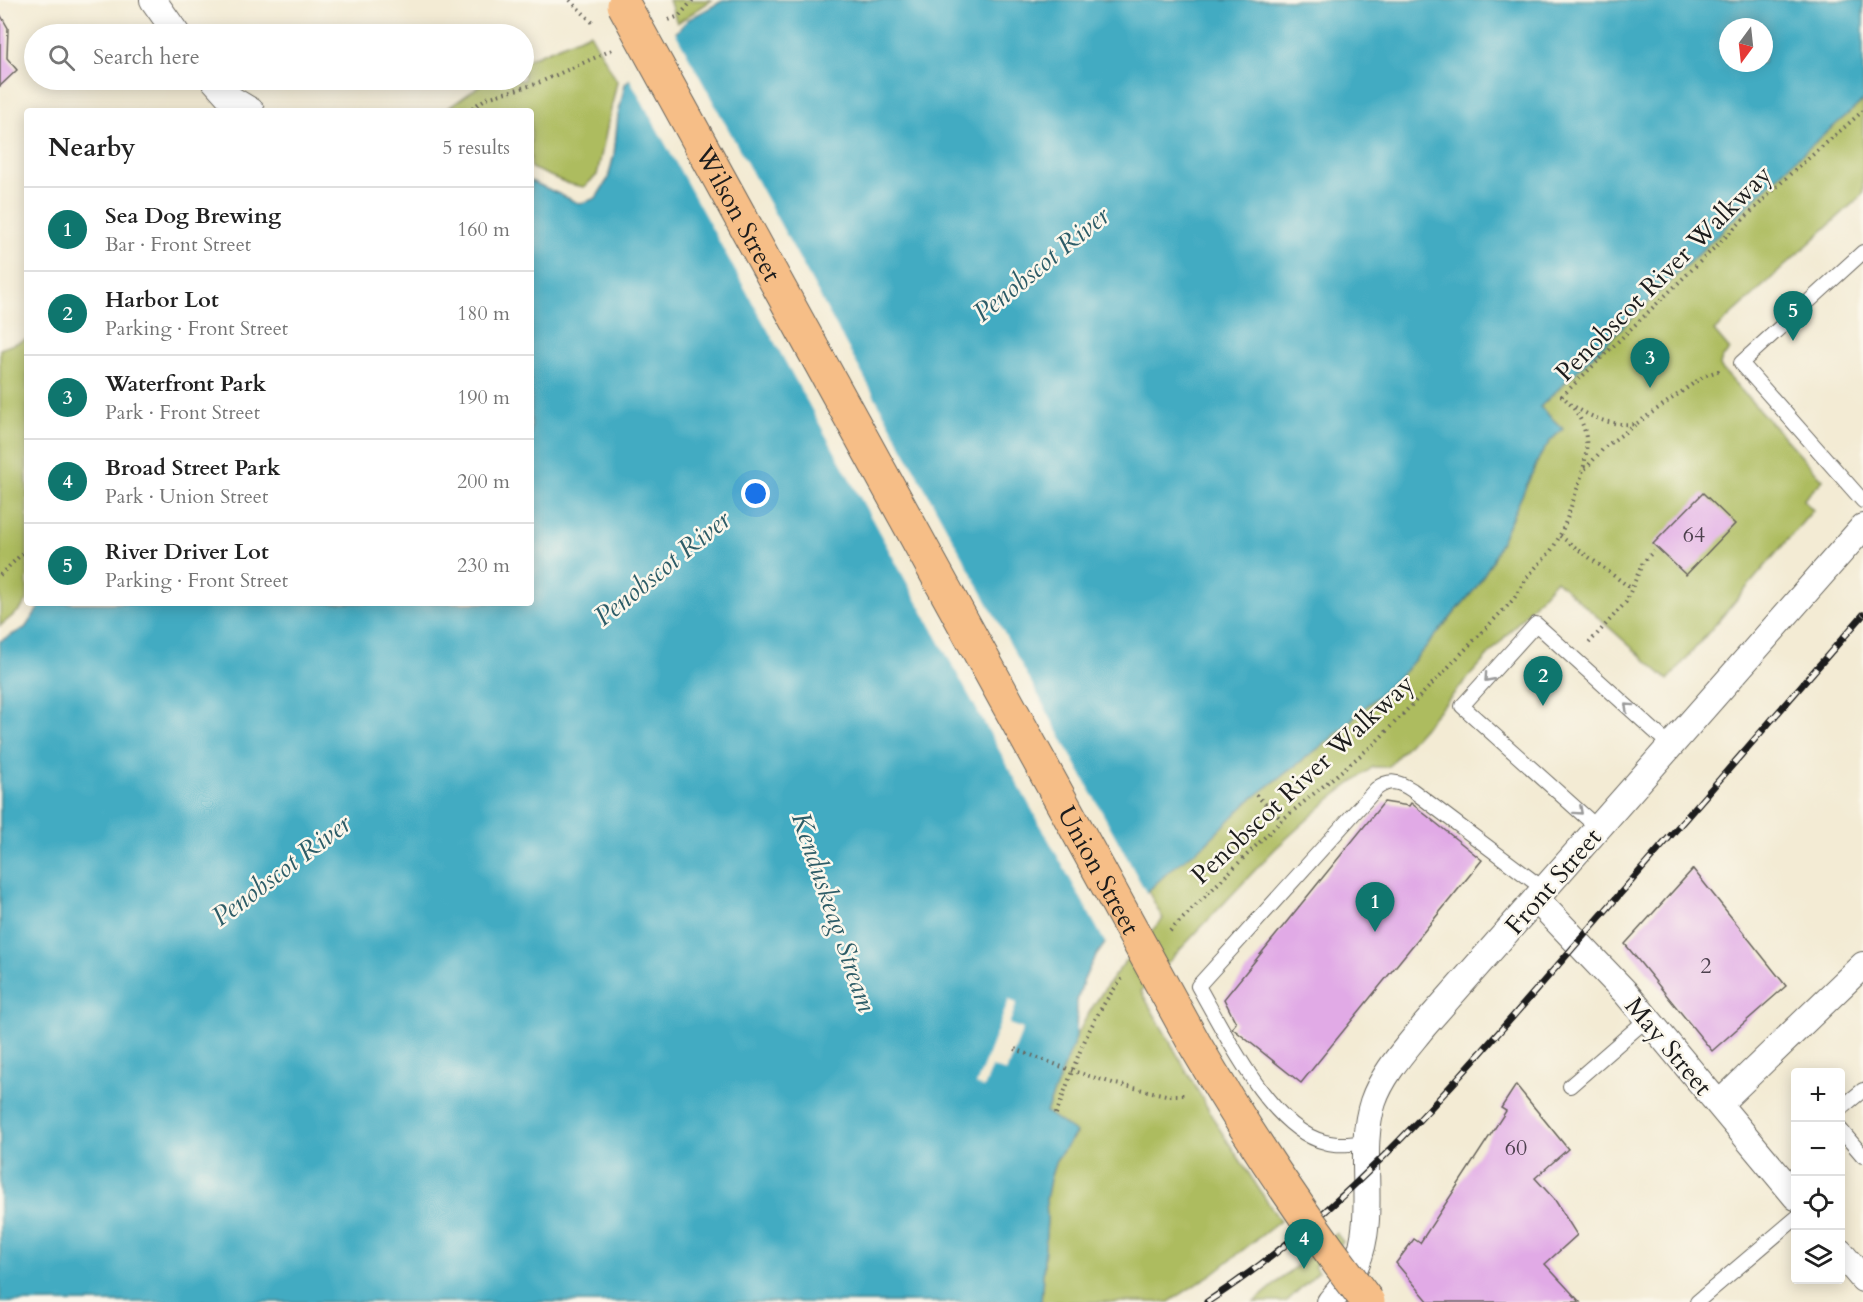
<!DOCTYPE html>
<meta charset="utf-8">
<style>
body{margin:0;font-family:Cardo,serif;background:#f6f6f6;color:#222}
.controls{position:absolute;right:18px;bottom:18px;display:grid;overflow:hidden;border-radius:6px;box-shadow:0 3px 15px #0003}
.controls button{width:54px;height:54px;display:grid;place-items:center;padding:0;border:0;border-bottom:2px solid #e0e0e0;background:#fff;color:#222;font:30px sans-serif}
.compass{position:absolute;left:1719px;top:18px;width:54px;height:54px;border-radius:50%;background:#fff;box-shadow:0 3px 15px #0003;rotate:195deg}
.you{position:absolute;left:756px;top:494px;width:21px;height:21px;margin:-15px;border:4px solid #fff;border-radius:50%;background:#1a73e8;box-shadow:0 0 0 9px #1a73e833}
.badge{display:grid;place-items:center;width:39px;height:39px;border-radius:50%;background:#0f766e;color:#fff;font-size:20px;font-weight:700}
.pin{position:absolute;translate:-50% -50px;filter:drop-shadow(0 2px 3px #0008)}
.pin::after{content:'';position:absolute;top:32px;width:21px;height:18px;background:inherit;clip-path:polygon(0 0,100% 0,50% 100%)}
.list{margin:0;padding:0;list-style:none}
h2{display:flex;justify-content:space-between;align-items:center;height:78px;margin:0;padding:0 24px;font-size:26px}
h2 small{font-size:20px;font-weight:400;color:#767676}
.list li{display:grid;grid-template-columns:39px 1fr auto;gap:18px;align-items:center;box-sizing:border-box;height:84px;padding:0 24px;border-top:2px solid #e0e0e0}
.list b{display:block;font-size:22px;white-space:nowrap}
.list p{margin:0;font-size:20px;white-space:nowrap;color:#767676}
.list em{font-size:20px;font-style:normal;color:#767676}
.icon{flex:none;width:33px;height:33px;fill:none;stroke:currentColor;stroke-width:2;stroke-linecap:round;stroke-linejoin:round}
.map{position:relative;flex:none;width:1863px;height:1302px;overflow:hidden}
.search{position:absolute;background:#fff;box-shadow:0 3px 15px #0003;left:24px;top:24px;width:510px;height:66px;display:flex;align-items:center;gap:15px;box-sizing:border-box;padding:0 21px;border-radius:33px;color:#767676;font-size:22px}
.panel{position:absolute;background:#fff;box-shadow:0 3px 15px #0003;left:24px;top:108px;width:510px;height:498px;border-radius:6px}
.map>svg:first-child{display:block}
</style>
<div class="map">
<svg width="1863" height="1302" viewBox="0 0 1863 1302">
<rect width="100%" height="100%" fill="#fbf7ec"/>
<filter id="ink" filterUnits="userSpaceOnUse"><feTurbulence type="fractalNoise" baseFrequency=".0167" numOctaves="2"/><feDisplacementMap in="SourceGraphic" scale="12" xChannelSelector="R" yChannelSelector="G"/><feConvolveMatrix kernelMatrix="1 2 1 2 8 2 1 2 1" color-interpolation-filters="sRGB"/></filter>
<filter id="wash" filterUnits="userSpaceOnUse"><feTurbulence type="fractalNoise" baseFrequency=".008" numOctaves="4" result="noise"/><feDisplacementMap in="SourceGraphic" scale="24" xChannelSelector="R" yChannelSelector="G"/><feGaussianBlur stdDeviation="1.35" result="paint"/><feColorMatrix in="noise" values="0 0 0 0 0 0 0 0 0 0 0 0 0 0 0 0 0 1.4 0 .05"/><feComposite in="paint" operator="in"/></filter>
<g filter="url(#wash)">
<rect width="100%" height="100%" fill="#f3ebd4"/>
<path fill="#adbc5e" stroke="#646c3d" stroke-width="1.5" d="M669,0h43l-35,23z
M590,33l27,48 -20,94 -13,12 -15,-3 -38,-16v-57h-87l44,-31h36v-19z
M1863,101v93l-149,137 16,19 -8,8 -2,7 1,3 102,112 -20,20 10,10 -145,170 -112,-100 -168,187h-15l-43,32 -55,50 -134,142 78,137 61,93 -68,53 -43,28h-128l6,-82 -1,-20 4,-21 6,-19 20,-26 -30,-22c10,-24 18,-50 29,-73 22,-46 54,-84 88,-120l-15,-28 21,-20 35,-26 46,-45 78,-59 78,-71 69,-81 16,-26 49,-107 10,-15 13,-12 -23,-22 257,-249z
M27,339v261l-6,9 -21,17v-277z
M1336,1233l7,9 -29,24 4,6 -32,30h-32z"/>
<path fill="#42abc2" stroke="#2f646f" stroke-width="1.5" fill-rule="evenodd" d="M724,0h1139v101l-66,57 -257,249 23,22 -13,12 -10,15 -49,107 -16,26 -69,81 -78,71 -78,59 -46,45 -35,26 -21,20 -38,45 -18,26 -9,20 -6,19 -1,37 -30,74 30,21 -20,27 -6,19 -4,21 1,20 -6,82h-1041v-661l25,-13 17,-25h489v-422l49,23 16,-6 12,-19 6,-25 4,-39 7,-31 64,-65zM1728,27h36v36h-36z"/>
<path fill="#f3ebd4" d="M674,30l474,866 -41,50 -479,-870z
M1009,1000l8,3 -8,21 14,5 -17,43 -14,-5 -8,21 -8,-3z"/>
<g id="blocks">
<path fill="#e1aae6" d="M0,14l8,14 -1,30 10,12 -17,16z
M1703,493l32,31 -49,51 -33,-31z
M1384,802l25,4 2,-3 71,57 -181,223 -69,-55 4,-5 -12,-24z
M1693,869l93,117 -74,65 -87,-107z
M1516,1085l52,64 -33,29 20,22 22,35 -32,29 35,38h-151l-33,-39 18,-24 6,4 86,-132 -5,-3z"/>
</g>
</g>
<g filter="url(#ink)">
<use href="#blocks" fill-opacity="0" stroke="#67645c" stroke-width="1.5"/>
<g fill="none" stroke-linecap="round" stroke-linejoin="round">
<g stroke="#67645c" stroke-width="16">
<path id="lane" d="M1863,252l-122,111 122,138
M1599,829l-137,-123 74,-82 135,122
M1570,1086l77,-67
M1840,1109l23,-19
M1840,1129l23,27
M1366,1142c-13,2 -28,4 -41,0 -55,-13 -101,-111 -127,-156l178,-197c13,-10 22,-8 36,1l133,100
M1697,1302l99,-84"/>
</g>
<g stroke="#67645c" stroke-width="28">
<path id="street" d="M153,0l24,34
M214,80l17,19 20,12
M1537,900l88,92 171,205
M1719,1104l144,-139
M1840,1252l23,27
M1330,1302c10,-12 20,-23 26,-37 22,-52 0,-110 17,-163 10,-29 32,-52 51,-76l439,-499"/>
</g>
<path stroke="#67645c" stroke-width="4" stroke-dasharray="1.5 4.5" stroke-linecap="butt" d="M570,0l23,23
M669,20l10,-4 14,-16
M467,111l20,-13 49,-14 76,-34
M1575,407c19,12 38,19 61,17l68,-48 14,-5 2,2
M1585,469l21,-23 29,-21
M1560,536l72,53
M0,575l27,-26
M1589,643l37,-41 17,-40 11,-11
M1256,795l26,25
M1170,931l112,-111 92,-76 139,-144c6,-9 11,-19 18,-27 7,-9 15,-15 21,-24 11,-16 16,-34 22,-51 14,-40 23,-70 -12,-102l225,-219 76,-66
M1015,1049l58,22 43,13 50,11h20
M1056,1114c19,-49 32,-94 66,-135"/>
<use href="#lane" stroke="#fff" stroke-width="14"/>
<use href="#street" stroke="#fff" stroke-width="26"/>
<g stroke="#1c1c1c" stroke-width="7">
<path id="rail" d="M1207,1302c138,-89 243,-214 351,-337 101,-116 203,-233 305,-350"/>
</g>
<use href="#rail" stroke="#fbf7ec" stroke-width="4.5" stroke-dasharray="14" stroke-linecap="butt"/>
<g stroke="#67645c" stroke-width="35" stroke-linecap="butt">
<g id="primary-bridge">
<path id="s1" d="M624,5l570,1038c53,91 110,176 174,259"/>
</g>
</g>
<use href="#primary-bridge" stroke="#f6be87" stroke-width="33"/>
</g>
<defs><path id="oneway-chevron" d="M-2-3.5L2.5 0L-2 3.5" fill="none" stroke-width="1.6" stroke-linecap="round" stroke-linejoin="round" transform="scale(1.5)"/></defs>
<g stroke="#999">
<use href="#oneway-chevron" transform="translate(1488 678) rotate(132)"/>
<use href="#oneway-chevron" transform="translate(1628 707) rotate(-138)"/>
<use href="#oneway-chevron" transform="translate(1579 811) rotate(42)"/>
</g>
</g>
<g text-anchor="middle" stroke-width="5" stroke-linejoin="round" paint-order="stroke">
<g font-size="22" fill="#4d404e">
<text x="1694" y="542">64</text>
<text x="1706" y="973">2</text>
<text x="1516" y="1155">60</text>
</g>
<g font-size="26" fill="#1c1c1c" stroke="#fbf7ec">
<text dy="9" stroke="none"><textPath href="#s1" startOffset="238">Wilson Street</textPath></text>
<text transform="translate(1663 273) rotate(-45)" y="9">Penobscot River Walkway</text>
<text transform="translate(1302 779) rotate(-43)" y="9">Penobscot River Walkway</text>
<text dy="9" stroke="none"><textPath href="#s1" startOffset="987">Union Street</textPath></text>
<text transform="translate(1553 881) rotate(-49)" y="9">Front Street</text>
<text transform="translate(1669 1046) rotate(50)" y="9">May Street</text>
</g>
<g font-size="27" font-style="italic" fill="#2d5c67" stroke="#fbf7ec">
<text transform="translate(1041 264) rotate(-39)" y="9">Penobscot River</text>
<text transform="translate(662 568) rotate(-39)" y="9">Penobscot River</text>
<text transform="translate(281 870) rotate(-37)" y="9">Penobscot River</text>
<text transform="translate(834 912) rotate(71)" y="9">Kenduskeag Stream</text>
</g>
</g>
</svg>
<div class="controls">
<button>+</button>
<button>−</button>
<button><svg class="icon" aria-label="locate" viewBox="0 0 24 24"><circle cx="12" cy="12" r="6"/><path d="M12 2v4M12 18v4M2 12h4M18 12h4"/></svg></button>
<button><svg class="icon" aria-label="layers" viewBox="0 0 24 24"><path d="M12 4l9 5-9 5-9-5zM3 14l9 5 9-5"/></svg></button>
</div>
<svg class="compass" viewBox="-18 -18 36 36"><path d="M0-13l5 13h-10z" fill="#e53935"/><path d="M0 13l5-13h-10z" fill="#767676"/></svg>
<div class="you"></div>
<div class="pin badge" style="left:1375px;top:932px">1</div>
<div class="pin badge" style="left:1543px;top:706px">2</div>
<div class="pin badge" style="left:1650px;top:388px">3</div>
<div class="pin badge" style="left:1304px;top:1269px">4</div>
<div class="pin badge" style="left:1793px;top:341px">5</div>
<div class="search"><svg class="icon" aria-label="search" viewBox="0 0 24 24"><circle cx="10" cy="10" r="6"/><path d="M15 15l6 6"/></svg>Search here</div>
<section class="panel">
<h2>Nearby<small>5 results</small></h2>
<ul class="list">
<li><span class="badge">1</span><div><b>Sea Dog Brewing</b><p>Bar · Front Street</p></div><em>160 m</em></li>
<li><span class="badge">2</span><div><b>Harbor Lot</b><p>Parking · Front Street</p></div><em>180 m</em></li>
<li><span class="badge">3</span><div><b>Waterfront Park</b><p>Park · Front Street</p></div><em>190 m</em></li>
<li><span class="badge">4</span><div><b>Broad Street Park</b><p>Park · Union Street</p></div><em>200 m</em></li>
<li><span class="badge">5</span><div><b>River Driver Lot</b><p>Parking · Front Street</p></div><em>230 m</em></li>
</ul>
</section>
</div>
